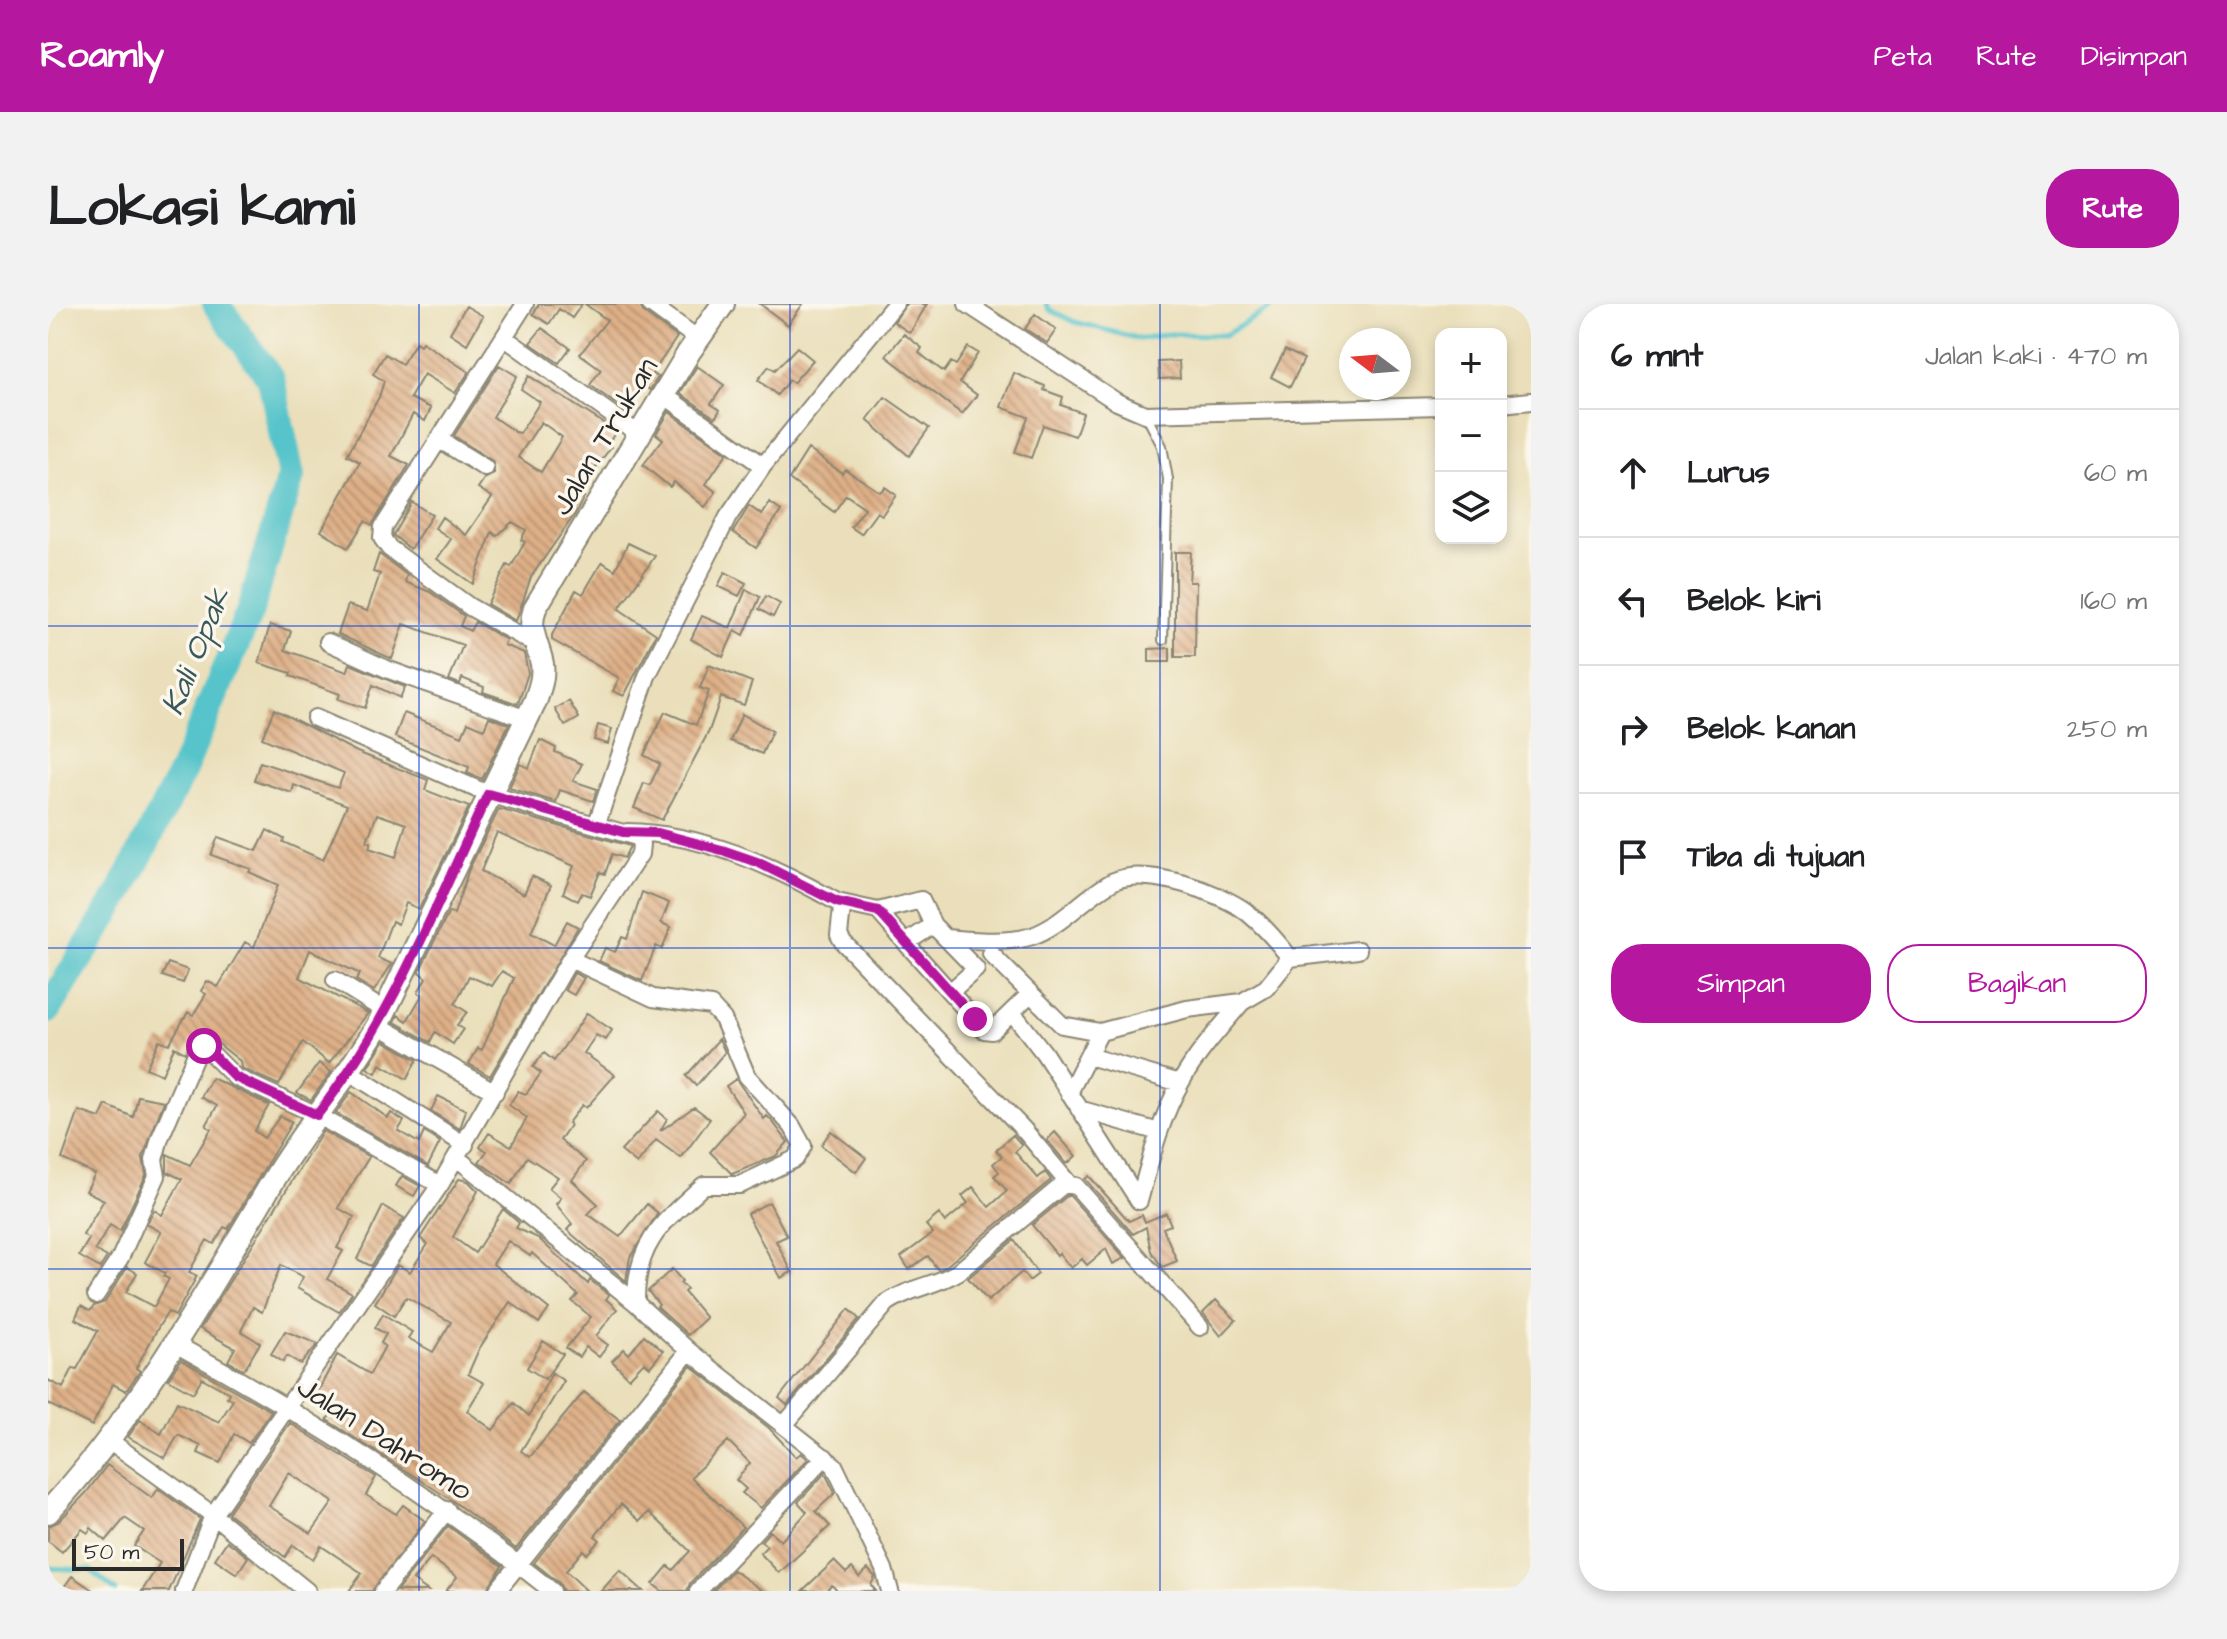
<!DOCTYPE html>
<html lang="id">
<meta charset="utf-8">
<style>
body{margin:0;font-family:"Architects Daughter",sans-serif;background:#f2f2f2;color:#202124}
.controls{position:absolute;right:24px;top:24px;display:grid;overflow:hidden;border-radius:16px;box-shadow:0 4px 12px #0003}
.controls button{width:72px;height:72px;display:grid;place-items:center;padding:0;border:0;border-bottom:2px solid #e0e0e0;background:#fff;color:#202124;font:40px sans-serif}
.compass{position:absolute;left:1291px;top:24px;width:72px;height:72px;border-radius:50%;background:#fff;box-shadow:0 4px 12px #0003;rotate:286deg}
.scale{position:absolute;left:24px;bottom:20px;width:112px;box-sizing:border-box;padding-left:8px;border:4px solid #2b2b2b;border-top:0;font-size:22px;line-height:28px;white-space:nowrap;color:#2b2b2b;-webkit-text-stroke:6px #fbf7ec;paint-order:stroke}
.stop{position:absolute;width:24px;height:24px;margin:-18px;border:6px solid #b5179e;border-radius:50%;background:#fff}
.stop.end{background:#b5179e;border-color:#fff;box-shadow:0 2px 8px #0008}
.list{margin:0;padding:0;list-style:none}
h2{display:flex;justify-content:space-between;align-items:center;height:104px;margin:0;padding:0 32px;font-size:34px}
h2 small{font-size:26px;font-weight:400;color:#757577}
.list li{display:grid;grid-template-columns:52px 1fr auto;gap:24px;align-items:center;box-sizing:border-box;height:128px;padding:0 32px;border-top:2px solid #e0e0e0}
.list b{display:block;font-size:30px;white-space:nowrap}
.list em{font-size:26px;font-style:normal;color:#757577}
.actions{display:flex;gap:16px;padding:24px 32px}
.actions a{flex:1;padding:18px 0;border:2px solid #b5179e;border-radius:32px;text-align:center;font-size:28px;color:#b5179e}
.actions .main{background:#b5179e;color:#fff}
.icon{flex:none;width:44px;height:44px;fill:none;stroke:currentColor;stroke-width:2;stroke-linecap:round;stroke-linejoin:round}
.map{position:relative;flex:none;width:1483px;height:1287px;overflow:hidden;border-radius:32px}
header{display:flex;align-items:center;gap:48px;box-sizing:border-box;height:112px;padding:0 40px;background:#b5179e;color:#fff}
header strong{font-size:38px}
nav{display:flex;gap:44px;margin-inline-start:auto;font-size:28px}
.intro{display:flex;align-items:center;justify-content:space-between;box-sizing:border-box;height:192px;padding:0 48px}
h1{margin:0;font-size:56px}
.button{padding:20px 36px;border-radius:32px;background:#b5179e;color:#fff;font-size:28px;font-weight:700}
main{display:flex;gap:48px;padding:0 48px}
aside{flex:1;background:#fff;border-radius:32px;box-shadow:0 4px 12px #0003}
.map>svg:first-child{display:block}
</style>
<header>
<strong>Roamly</strong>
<nav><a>Peta</a><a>Rute</a><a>Disimpan</a></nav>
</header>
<div class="intro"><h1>Lokasi kami</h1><a class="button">Rute</a></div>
<main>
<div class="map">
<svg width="1483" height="1287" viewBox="0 0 1483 1287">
<defs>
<pattern id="building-back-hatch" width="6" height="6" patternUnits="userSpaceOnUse" patternTransform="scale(2)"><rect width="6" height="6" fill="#deb087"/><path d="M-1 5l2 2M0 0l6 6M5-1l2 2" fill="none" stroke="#b48f6f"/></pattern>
</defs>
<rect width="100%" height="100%" fill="#fbf7ec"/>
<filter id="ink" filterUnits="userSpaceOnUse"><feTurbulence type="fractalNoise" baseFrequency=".0125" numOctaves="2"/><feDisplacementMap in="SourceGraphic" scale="16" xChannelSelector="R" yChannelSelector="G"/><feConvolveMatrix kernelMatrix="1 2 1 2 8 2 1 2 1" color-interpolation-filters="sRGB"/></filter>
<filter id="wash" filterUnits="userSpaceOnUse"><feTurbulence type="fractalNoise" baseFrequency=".006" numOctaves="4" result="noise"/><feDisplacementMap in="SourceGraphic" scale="32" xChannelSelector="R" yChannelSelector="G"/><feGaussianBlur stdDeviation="1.8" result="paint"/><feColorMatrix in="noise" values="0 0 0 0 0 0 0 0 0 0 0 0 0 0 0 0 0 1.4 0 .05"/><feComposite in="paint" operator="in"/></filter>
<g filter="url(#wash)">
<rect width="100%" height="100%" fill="#eadfba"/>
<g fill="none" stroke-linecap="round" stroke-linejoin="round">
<path stroke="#56c4ca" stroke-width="5" d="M998,0l4,6 25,12 65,17 29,-5 56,1 52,-31
M0,1264l42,2 26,21"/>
<path stroke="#56c4ca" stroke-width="28" d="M0,706l72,-117 62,-121 68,-161 41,-135 -20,-97 -55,-75"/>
</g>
<g id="blocks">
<path fill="url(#building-back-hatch)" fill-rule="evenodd" d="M491,0h43l-10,14 -13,-9 -10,15 -16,-10z
M537,0h54l5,9 33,24 -25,37 6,3 -8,13 -6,-4 -17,26 -37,-27 11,-16 -21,-15 27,-34z
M712,0h43l-15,21z
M858,0h21l-17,29 -16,-11z
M418,2l17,10 -16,28 -17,-11z
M987,10l21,16 -9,13 -22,-14z
M494,24l28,20 -11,15 -29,-20z
M856,30l18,14 -3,5 25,19 7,-10 5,3 12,-18 10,6 -18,29 17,13 -15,19 -76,-58z
M368,38l4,3 2,-3 47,30 -14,21 -31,-19 -14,24 21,10 -6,13 -12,-7 -22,42 18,9 -37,60 -7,-4 -17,27 -27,-17 39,-69 -13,-7 32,-58 5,-16 -11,-7 12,-20 17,10z
M749,43l16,13 -20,23 -4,-3 -12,15 -19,-15 11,-14 6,4z
M1237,46l19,9 -14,28 -19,-10z
M1131,57l1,17 -21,1 -1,-17z
M451,61l18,11 -24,41 22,15 5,1 20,-31 -19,-13 8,-13 87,55 -8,13 3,3 -34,46 7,4 -9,17 -44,63 -15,44 -29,-17 20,-39 4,2 14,-25 -4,-2 5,-10 -14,-8 -15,14 -5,-4 -19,52 -36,-25 14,-20 -16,-11 7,-11 24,18 26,-38 -14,-9 6,-9 10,-5v-12l-40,-26zM493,118l21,15 -21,35 -23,-15z
M649,62l27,19 -13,19 9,6 -5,8 -35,-25z
M966,69l31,13 -1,4 19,7 -2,8 22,8 -8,23 -32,-11 -12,33 -16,-6 13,-35 -27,-10z
M837,93l44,31 -20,28 -42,-36z
M621,108l58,41 -21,31 10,8 -11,15 -31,-25 -4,5 -27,-22 20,-26 -7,-5z
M760,145l34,24 3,-4 35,23 5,-5 11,8 -14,20 -5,-3 -16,22 -10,-7 14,-19 -19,-13 -12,17 -45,-33z
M364,198l20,13 -22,34 -17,-14z
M722,199l11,8 -25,37 -23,-16 16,-26 13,9z
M580,239l27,13 -36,53 37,25 -32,62 -11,-5 6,-13 -67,-38v-5l24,-45 7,4 19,-32 13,8z
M1127,248h16l-2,30h7l-1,75h-20z
M331,250l28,21 -2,7 25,10 34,24 -4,10 10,5 5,-9 31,18 -2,5 20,8 4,20 -10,31 -35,-12 1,-5 -22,-9 -2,6 -11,-4 14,-35 -59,-21 -12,35 -54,-25 10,-29 19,6 13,-37 -7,-2z
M677,268l21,11 -7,13 -21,-10z
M698,285l14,8 -16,38 -9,-5 -12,27 -32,-18 11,-23 28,12z
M718,292l14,8 -7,13 -14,-8z
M222,321l21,6 -6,19 62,22 3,-8 55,23 -5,11 -27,-13 -8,23 -27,-9 2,-5 -50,-18 1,-3 -32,-10z
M1122,344v14h-21v-13z
M661,361l43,17 -8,23 -23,-8 -12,34 -47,89 -28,-12 10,-25 6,2 10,-21 -16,-9 21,-43 31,13 13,-34 -9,-3z
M521,397l10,17 -14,8 -10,-17z
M226,405l83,43 71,28 -3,10 44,17 -50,102 -13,-6 -8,21 -6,-3 -14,37 14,6 -18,27 -18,-11 4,-6 -50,-24 -11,27 69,36 -39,50 -26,-21 -24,43 -38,-17 -1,-7 -29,-23 -8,-3 -11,4 -7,14 -11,-6 -12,28 -16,-7 13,-28 10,4 19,-32 5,3 13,-21 -5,-3 6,-10 11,6 27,-45 9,5 24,-62 -29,-13 2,-3 -40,-14 7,-18 39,14 10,-21 17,9 -1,3 40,18 24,-55 -53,-20 -2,8 -38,-13 6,-18 78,26 6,-15 -82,-35zM329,510l29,10 -10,33 -27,-9 2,-6 -4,-1z
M356,409l58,23 6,-14 16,7 5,-12 20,7 -27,55 -15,-6 2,-6 -74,-30z
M694,410l30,17 -10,23 -32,-13z
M550,421l14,4 -4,15 -14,-4z
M492,436l16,8 -1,4 27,12 -9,17 24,8 -4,12 -33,-11 -4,12 -47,-14 11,-24 9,4z
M451,505l131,37 -6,12 -12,-4 -7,20 -5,-2 -10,24 -8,-3 -4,8 -15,-8 11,-27 -77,-34 -16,39 43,23 8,-18 19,9 -20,48 23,12 13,-24 11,6 -88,149 -21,-12 9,-16 4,2 32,-72 -12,-7 -10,15 -23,-10 -14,28 12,8 -10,13 6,4 -10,15 -18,-12 -5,10 -35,-20 3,-7 9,6 15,-26 -4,-3 8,-14 -7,-6 30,-60 5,2 15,-45z
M594,588l27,11 -8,20 10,4 -9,22 -6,-3 -14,35 -43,-20 6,-13 10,4 7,-15 5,2z
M120,659l20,7 -5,13 -21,-7z
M526,669l10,5 -10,17 -9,-5z
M539,709l25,17 -6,10 -10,-5 -12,18 31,22 -29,33 -4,-3 -14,18 2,2 -10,15 26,21 -14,19 26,24 -10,10 32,23 27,-33 11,9 -28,44 -4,24 -59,-51 5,-6 -16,-20 5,-6 -12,-10 9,-11 -31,-20 -16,27 -32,-22 8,-11 -7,-4 9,-14 22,13 16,-28 -18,-13 9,-14 8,3 15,-21 -8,-6 11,-14 10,8z
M671,735l6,13 -29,34 -10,-10z
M336,737l33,19 -10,19 -27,-15 -4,9 -9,-5z
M271,759l12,9 -20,28 -14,-7z
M164,774l57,27 -15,26 10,7 16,-22 12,6 -64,107 -4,-2 -10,17 -7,-4 -18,32 8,4 -22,40 -7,-4 -9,14 -23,42 4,3 -14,20 -13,-7 -21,42 -44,-22v-24l15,8 10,-20 4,1 21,-38 -23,-12 6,-13 9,5 4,-5 11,-4 22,-35 10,6 -11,19 28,15 15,-28 -6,-3 2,-3 -20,-11 16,-30 -14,-8 7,-14 8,5 20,-36 -15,-7v-18l23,11 21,-36 -5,-3 11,-20 -16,-9z
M688,775l28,40 3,-3 5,5 16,21 -12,14 -44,18 -22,-22 34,-39 -18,-27z
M303,788l37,26 3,-5 13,8 -6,10 21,12 5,-11 16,10 -12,24 -92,-53z
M90,792l26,5 -21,56 3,18 -26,56 -10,-6 -15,25 12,7 -7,11 -21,-12 10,-17 -6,-4 21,-35 -18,-9 9,-17 -33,-15 17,-48 21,7 6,-13 27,12z
M390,792l28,14 -6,19 -29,-18z
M646,803l16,12 -29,39 -25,-18 -19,24 -16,-13 37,-40 9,8 -7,12z
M275,827l46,26 -31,51 16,9 -17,31 6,3 -16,28 25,14 -13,19 -42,-24 6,-11 -22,-12 -19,47 -9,-5 -12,24 19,12 -16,27 -16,-9 7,-13 -35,-19z
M783,827l35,27 -10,14 -35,-27z
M1007,828l21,24 -9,8 -20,-24z
M965,831l9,10 -7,7 23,26 7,-6 6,8 -106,87 -7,3 -10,-14 -19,13 -8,-12 32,-24 -7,-8 13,-11 6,8 23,-19 -6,-7 11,-9 16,20 18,-16 -13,-15 5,-4 -6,-8 9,-8 -6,-6z
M354,872l18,10 -6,10 -18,-10z
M1041,872l40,45 13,-6 3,7 21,-9 5,12 -8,3 14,33 -15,6 -11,-16 -5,-24 -13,7 -48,-55z
M411,875l9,2 10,10 -25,46 22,16 28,-44 16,14 -3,5 22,10 50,46 2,-4 19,15 -3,4 11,10 -21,27 12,9 -9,12 -13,-10 -7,10 -13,-9 25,-31 -19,-16 6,-6 -46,-42 -2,3 -22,-15 -15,23 56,45 -10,14 -29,-21 -31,47 -11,25 16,9 -17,28 26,19 21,-27 15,13 23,-43 12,8 -43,70 9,6 54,-65 36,28 -104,129 -63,-48 -126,-81 7,-11 -19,-12 22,-42 33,19 15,-28 -4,-3 5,-9 -11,-6 8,-14 29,18 -4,6 25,14 18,-30 -45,-25 -12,19 -19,-13 23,-38 12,7 18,-28 -8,-6z
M1019,892h3l55,62 -12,6 -7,-15 -19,16 -5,-6 -11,9 -12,-15 -2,2 -25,-30z
M721,898l18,34 -11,5 16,31 -11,6 -34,-64z
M335,902l21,12 -33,48 -14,-7z
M966,936l24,34 -9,7 -7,-9 -34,29 -20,-23z
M624,965l10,12 -2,2 7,6 -3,3 22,26 -18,17 -31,-28 2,-2 -11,-14z
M1168,996l20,20 -15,16 -18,-23z
M801,1005l10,10 -72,86 -8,-7z
M237,1027l33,13 -17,20 -14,-8 -4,6 -12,-8z
M596,1031l19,16 -13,16 -6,-5 -15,16 -17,-17 12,-12 5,5z
M495,1037l20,13 -18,25 -18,-11z
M133,1056l90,51 -22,32 -15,-9 -14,29 -22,-10 3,-7 -23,-11 -13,23 -37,-21 12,-17 21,14 16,-32 42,20 14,-22 -6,-3 2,-4 -27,-15 -9,15 -25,-14z
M643,1062l78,62 27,29 5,-4 7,6 -47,49 -19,-15 4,-4 -10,-9 14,-17 -22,-22 -37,36 52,50 -53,56 -3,8h-25l-9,-7 15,-18 5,4 17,-19 -41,-39 -9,9 -19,-17 -26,32 5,4 -13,14 -4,-4 -17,21 21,20h-24l-4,-8 -25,-20z
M242,1119l86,54 -10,18 30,19 7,-9 22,16 -53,70h-23l13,-18 -41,-27 -8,13 -20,-14 -8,12 -57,-44zM241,1169l44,29 -22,31 -42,-27z
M59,1161l45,33 6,-9 42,30 -31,72h-27l18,-28 -26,-17 10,-15 -19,-13 -19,23 -15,-13 -3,5 -6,-4 -20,23 -14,-11v-15l10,-4 28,-29z
M777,1169l10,20 -19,18 14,15 -51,47 -19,-20 7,-7 -6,-5 9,-10 11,10 26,-29 -9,-10z
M400,1222l54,40 -16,25h-40l11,-14 -26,-19 -18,22 15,11h-31z
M179,1237l21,16 -11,17 -22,-15z
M786,1257l12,12 6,-5 7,9 9,-8 7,8 -4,8 5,6h-39l-5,-6 -6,6h-24z
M572,1266l23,21h-42z
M685,1266l30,21h-50z
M24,1272l22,15h-33z"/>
</g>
</g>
<g filter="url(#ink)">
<use href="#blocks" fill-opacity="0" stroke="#8a8572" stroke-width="2"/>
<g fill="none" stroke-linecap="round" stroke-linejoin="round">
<g stroke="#8a8572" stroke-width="12">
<path id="service" d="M1098,111l16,31 6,33 -5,161"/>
</g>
<g stroke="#8a8572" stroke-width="20">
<path id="minor" d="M477,0l-142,223 -1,11 7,10 81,59 63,36
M602,0l48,35
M919,0l150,98 28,12 296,-8
M457,34l135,97
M616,91l99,71
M1453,100l30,-3
M392,136l45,28
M280,338l61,28 138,49
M549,519l50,-147 81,-159 35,-51 132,-162
M579,528c74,1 147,34 210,70l5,6 -3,27 4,7 181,188 45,54
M789,598l41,9 43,-11 12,25 43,44 -26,23
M830,607l28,32 27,-18
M898,634c26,2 60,6 86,-2 30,-10 54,-41 82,-55 32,-15 107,11 134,32 16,13 29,28 42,45l68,-8
M858,639l78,87 8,1 37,-36
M943,650l71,71 38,7 87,-23 55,-7 24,-14 24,-30
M522,655l83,39 58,8 12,13 24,57 45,50 11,20 -8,13 -55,26h-36c-41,37 -69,58 -68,118
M287,676l50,31
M964,708l32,41 95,148c11,-39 21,-82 42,-119 16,-29 39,-54 61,-80
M330,721l117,67
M1040,752l92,27
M303,769l114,72
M1021,789l31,-61
M1031,805l80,23
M409,854l179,145 53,48 145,114 50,104 6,22
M48,991l24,-37 37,-82 -3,-16 6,-22 39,-91 5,-1 31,31 82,38 123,70
M129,1041c132,72 257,152 375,246
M737,1120l102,-121c23,-16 48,-17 71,-31l106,-88 12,2 124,141
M62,1137l103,74 94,76
M136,1287l29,-76 227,-330 130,-226 70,-105 1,-10 -4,-7 -149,-43 -173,-76
M335,1287l64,-81
M449,1287l192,-240
M650,1287l127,-134"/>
</g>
<g stroke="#8a8572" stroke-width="26">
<path id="tertiary" d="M0,1208c95,-103 156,-217 228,-336 32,-52 71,-98 102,-151l157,-323c4,-12 9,-24 7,-38 -4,-21 -15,-33 -7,-56l154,-256 34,-48"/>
</g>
<use href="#service" stroke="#fff" stroke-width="8"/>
<use href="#minor" stroke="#fff" stroke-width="16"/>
<use href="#tertiary" stroke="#fff" stroke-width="22"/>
</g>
</g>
<g fill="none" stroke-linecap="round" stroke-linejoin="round" filter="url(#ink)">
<path stroke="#b5179e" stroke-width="10" d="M156,742l31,31 82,38c75,-95 120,-212 171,-321l135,38 35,1 64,17 35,12 80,40 41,9 97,108"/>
</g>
<path fill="none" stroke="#1d4ed8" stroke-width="2" stroke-opacity="0.55" d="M371,0v1287M742,0v1287M1112,0v1287M0,322h1483M0,644h1483M0,965h1483"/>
<g text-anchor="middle" stroke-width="7" stroke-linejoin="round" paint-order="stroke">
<g font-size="30" fill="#2b2b2b" stroke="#fbf7ec">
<text transform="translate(556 132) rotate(-59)" y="10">Jalan Trukan</text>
<text transform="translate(337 1134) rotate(33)" y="10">Jalan Dahromo</text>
</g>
<g font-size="32" font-style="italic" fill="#38595b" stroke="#fbf7ec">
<text transform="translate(147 347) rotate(-68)" y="11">Kali Opak</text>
</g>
</g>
</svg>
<div class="controls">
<button>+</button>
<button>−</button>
<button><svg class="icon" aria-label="layers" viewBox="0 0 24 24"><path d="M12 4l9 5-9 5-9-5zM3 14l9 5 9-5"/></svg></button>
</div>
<svg class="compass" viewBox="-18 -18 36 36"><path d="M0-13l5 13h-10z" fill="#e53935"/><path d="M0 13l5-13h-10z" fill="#757577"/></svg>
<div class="scale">50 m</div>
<div class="stop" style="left:156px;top:742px"></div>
<div class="stop end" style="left:927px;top:715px"></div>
</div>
<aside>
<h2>6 mnt<small>Jalan kaki · 470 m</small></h2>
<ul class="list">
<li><svg class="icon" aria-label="ahead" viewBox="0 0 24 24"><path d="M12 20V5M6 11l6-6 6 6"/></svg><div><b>Lurus</b></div><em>60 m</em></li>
<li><svg class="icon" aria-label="left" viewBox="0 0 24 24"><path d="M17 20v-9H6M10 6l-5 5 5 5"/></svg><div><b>Belok kiri</b></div><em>160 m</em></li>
<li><svg class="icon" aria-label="right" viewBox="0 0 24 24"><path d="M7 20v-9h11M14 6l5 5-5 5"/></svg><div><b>Belok kanan</b></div><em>250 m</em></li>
<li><svg class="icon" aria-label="arrive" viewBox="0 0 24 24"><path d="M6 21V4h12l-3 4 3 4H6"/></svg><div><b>Tiba di tujuan</b></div></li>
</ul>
<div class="actions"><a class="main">Simpan</a><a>Bagikan</a></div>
</aside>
</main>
